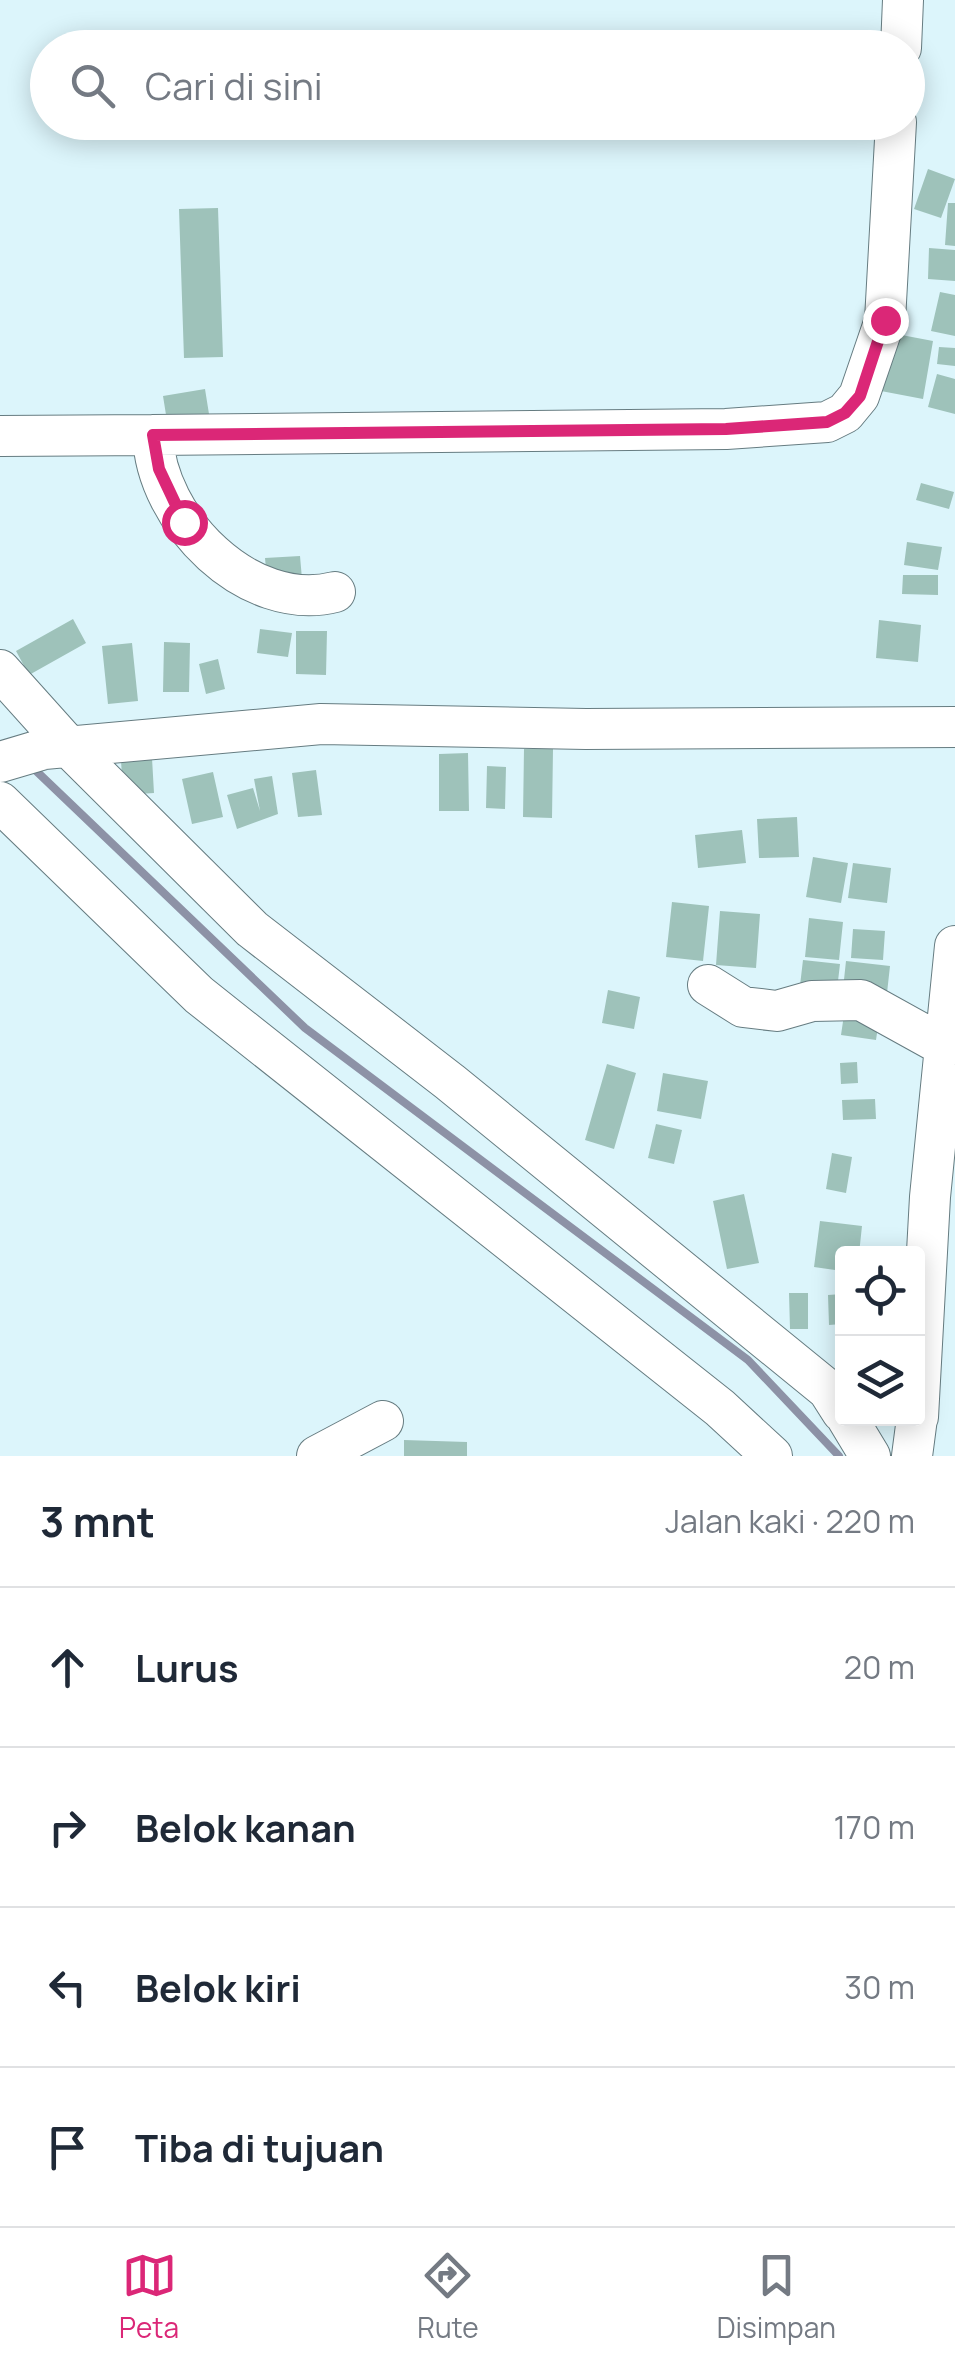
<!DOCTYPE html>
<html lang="id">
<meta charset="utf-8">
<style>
body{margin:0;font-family:Manrope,sans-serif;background:#f6f6f7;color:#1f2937}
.controls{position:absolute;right:30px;bottom:30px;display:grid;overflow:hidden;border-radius:10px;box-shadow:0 5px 25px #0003}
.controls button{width:90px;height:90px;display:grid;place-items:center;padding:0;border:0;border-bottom:2px solid #e0e1e3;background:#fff;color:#1f2937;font:50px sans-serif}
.stop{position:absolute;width:30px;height:30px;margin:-22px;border:8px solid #db2777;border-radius:50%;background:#fff}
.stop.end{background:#db2777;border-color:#fff;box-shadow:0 2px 10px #0008}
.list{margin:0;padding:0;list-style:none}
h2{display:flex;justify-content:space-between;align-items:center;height:130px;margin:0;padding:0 40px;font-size:42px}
h2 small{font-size:32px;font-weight:400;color:#747a83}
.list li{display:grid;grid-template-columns:65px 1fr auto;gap:30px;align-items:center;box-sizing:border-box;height:160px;padding:0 40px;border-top:2px solid #e0e1e3}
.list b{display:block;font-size:38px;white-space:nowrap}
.list em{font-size:32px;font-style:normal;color:#747a83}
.icon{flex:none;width:55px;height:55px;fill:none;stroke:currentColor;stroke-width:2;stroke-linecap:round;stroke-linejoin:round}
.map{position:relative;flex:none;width:955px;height:1456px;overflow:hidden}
.search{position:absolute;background:#fff;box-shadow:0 5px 25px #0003;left:30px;right:30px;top:30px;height:110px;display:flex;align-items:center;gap:25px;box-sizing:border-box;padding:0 35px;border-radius:55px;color:#747a83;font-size:38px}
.sheet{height:770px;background:#fff}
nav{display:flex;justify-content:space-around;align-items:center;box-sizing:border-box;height:140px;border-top:2px solid #e0e1e3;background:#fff;font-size:28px;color:#747a83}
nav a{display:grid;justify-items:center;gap:5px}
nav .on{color:#db2777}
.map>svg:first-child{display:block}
</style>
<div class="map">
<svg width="955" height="1456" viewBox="0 0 955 1456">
<rect width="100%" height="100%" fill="#dcf5fb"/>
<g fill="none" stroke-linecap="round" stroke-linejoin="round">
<path stroke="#8d92a6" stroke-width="8" d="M31,766l274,262 443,332 91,96"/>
</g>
<path fill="#9ec2ba" d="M928,169l27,10 -14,39 -27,-9z
M948,203h7v43l-10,-1z
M218,208l5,149 -39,1 -5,-149z
M929,248l26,2v31l-27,-2z
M940,292l15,3v41l-24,-5z
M891,333l42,8 -10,58 -42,-8z
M939,347l16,1v18l-18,-2z
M937,374l18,5v35l-27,-7z
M205,389l4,25 -42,7 -4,-25z
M921,483l33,9 -5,17 -33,-9z
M907,542l35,5 -4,23 -34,-5z
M300,556l2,23 -35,2 -2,-23z
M903,575h35v20l-36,-1z
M73,619l13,24 -57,32 -13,-24z
M879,620l42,5 -3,37 -42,-4z
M260,629l32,4 -4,24 -31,-4z
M296,631h31l-1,44 -30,-1z
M164,642l26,1 -1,49h-26z
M132,643l6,58 -30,3 -6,-58z
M218,659l7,30 -19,5 -7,-30z
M524,749h29l-1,69 -29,-1z
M468,753l1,58h-30v-57z
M152,758l2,35 -31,2 -2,-35z
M487,766l19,1 -1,42 -19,-1z
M316,770l6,45 -24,2 -6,-44z
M213,772l10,45 -31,7 -10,-45z
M272,776l6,38 -41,15 -10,-34 26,-7 7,23 -6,-32z
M797,817l2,40 -40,1 -2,-39z
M742,830l4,33 -48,5 -3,-33z
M813,857l35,6 -7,40 -35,-6z
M853,863l38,5 -4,35 -39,-5z
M672,902l37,4 -6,55 -37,-4z
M720,911l40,3 -4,54 -40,-3z
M809,918l34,4 -4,38 -34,-3z
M853,929l32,2 -2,29 -32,-2z
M803,960l37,4 -4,34 -37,-4z
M846,961l44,5 -4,36 -44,-4z
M608,990l32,7 -6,32 -32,-6z
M845,1008l35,5 -4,27 -35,-5z
M857,1062l1,21 -17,1 -1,-21z
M607,1064l29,9 -22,76 -29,-9z
M663,1073l45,8 -7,38 -44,-8z
M875,1099l1,20 -33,1 -1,-20z
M656,1124l26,6 -8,34 -26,-6z
M832,1153l20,4 -6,36 -20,-4z
M744,1194l15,69 -32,6 -14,-68z
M820,1221l42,5 -3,28h-17v17l-28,-4z
M789,1293h19v36h-18z
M842,1294v30l-13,1 -1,-30z
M404,1440l63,2v14h-63z"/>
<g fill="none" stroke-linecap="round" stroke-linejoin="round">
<g stroke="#667c81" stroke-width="42">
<path id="minor" d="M901,48l2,-48
M0,436l153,-1
M335,592c-86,22 -180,-72 -182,-157l573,-6 101,-7 18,-9 14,-17 26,-76 11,-198
M0,670l70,78 182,181 198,153 378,308 14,22
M0,762l44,-13 277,-25 265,5 369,-2
M0,802l199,193 521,413 52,48
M708,985l35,22 34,4 35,-10 49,-1 85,47
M918,1417l12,-220 25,-251
M847,1418l23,38
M317,1456l66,-35
M912,1456l5,-38"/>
</g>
<use href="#minor" stroke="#fff" stroke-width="40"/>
</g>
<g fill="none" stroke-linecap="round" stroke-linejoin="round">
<path stroke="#db2777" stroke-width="12" d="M184,522l-25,-53 -6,-34 573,-6 101,-7 18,-9 15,-17 25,-76"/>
</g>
</svg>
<div class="controls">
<button><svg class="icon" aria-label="locate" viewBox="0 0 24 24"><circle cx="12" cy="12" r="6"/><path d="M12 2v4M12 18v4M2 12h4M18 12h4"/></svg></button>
<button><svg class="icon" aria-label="layers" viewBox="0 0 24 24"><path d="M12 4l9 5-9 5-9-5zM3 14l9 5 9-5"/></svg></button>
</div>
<div class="stop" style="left:184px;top:522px"></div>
<div class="stop end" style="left:885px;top:320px"></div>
<div class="search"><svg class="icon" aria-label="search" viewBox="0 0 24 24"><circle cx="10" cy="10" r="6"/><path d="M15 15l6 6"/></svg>Cari di sini</div>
</div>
<section class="sheet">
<h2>3 mnt<small>Jalan kaki · 220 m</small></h2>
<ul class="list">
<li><svg class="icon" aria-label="ahead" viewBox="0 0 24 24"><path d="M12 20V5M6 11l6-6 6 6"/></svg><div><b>Lurus</b></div><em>20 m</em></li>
<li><svg class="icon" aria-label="right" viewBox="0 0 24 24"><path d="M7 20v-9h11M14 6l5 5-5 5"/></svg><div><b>Belok kanan</b></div><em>170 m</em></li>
<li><svg class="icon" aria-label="left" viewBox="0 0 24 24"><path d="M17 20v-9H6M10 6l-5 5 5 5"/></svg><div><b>Belok kiri</b></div><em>30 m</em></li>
<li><svg class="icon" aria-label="arrive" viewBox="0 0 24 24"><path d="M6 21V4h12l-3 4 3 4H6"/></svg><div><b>Tiba di tujuan</b></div></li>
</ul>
</section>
<nav>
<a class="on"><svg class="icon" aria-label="map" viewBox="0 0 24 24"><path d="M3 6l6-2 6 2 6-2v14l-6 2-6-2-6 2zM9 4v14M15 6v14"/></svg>Peta</a>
<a><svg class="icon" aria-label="directions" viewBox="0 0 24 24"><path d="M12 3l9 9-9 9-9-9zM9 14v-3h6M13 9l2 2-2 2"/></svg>Rute</a>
<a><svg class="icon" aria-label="saved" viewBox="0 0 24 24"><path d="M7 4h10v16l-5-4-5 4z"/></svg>Disimpan</a>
</nav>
